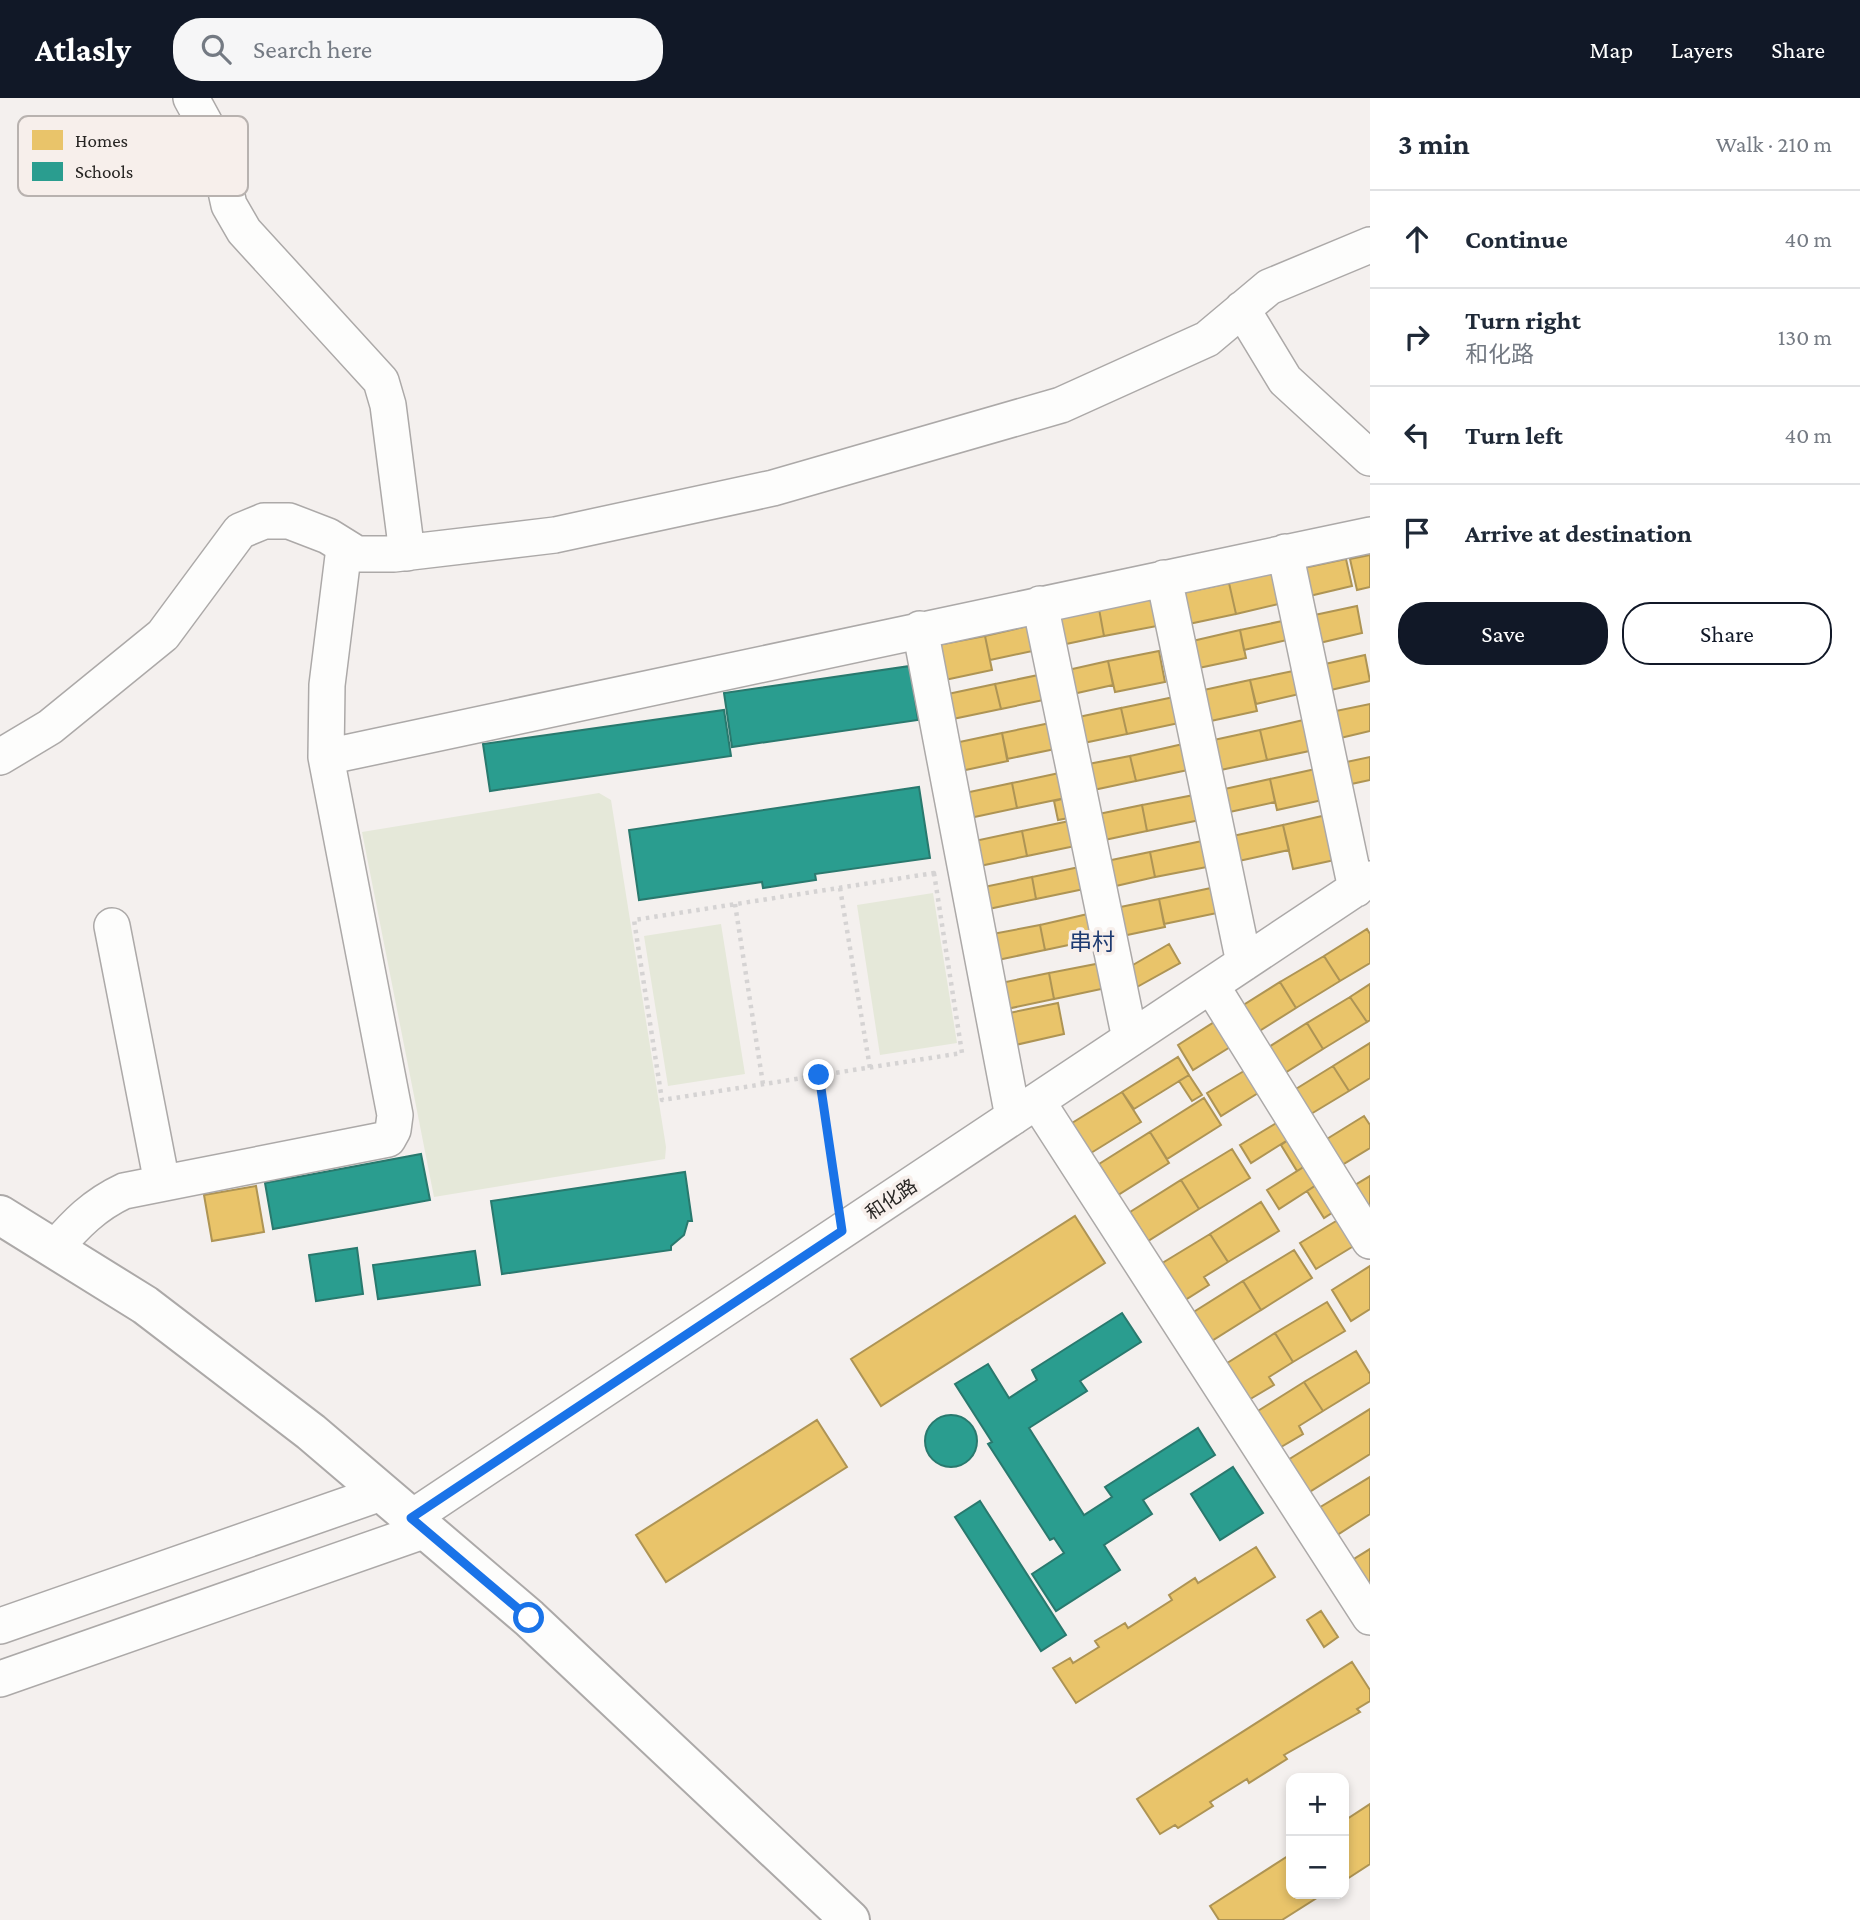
<!DOCTYPE html>
<meta charset="utf-8">
<style>
body{margin:0;font-family:"Crimson Pro","Noto Sans SC",serif;background:#f6f6f7;color:#1f2937}
.controls{position:absolute;right:21px;bottom:21px;display:grid;overflow:hidden;border-radius:14px;box-shadow:0 4px 10px #0003}
.controls button{width:63px;height:63px;display:grid;place-items:center;padding:0;border:0;border-bottom:2px solid #e0e1e3;background:#fff;color:#1f2937;font:35px sans-serif}
.stop{position:absolute;width:21px;height:21px;margin:-16px;border:5px solid #1a73e8;border-radius:50%;background:#fff}
.stop.end{background:#1a73e8;border-color:#fff;box-shadow:0 2px 7px #0008}
.list{margin:0;padding:0;list-style:none}
h2{display:flex;justify-content:space-between;align-items:center;height:91px;margin:0;padding:0 28px;font-size:30px}
h2 small{font-size:23px;font-weight:400;color:#747a83}
.list li{display:grid;grid-template-columns:46px 1fr auto;gap:21px;align-items:center;box-sizing:border-box;height:98px;padding:0 28px;border-top:2px solid #e0e1e3}
.list b{display:block;font-size:26px;white-space:nowrap}
.list p{margin:0;font-size:23px;white-space:nowrap;color:#747a83}
.list em{font-size:23px;font-style:normal;color:#747a83}
.actions{display:flex;gap:14px;padding:21px 28px}
.actions a{flex:1;padding:16px 0;border:2px solid #111827;border-radius:28px;text-align:center;font-size:24px;color:#111827}
.actions .main{background:#111827;color:#fff}
.icon{flex:none;width:38px;height:38px;fill:none;stroke:currentColor;stroke-width:2;stroke-linecap:round;stroke-linejoin:round}
.map{position:relative;flex:none;width:1370px;height:1822px;overflow:hidden}
header{display:flex;align-items:center;gap:42px;box-sizing:border-box;height:98px;padding:0 35px;background:#111827;color:#fff}
header strong{font-size:33px}
nav{display:flex;gap:38px;margin-inline-start:auto;font-size:24px}
.search{width:490px;height:63px;background:#f6f6f7;display:flex;align-items:center;gap:18px;box-sizing:border-box;padding:0 24px;border-radius:28px;color:#747a83;font-size:26px}
main{display:flex}
aside{flex:1;background:#fff}
.map>svg:first-child{display:block}
</style>
<header>
<strong>Atlasly</strong>
<div class="search"><svg class="icon" aria-label="search" viewBox="0 0 24 24"><circle cx="10" cy="10" r="6"/><path d="M15 15l6 6"/></svg>Search here</div>
<nav><a>Map</a><a>Layers</a><a>Share</a></nav>
</header>
<main>
<div class="map">
<svg width="1370" height="1822" viewBox="0 0 1370 1822">
<rect width="100%" height="100%" fill="#f4f0ee"/>
<path fill="#e5e8d9" d="M599,695l12,7 55,347 -1,12 -231,38 -72,-365z
M933,795l24,150 -77,12 -23,-150z
M721,826l24,150 -77,12 -24,-150z"/>
<path fill="#e9c46a" stroke="#ae9454" stroke-width="2" d="M1370,457v32l-13,3 -7,-31z
M1346,461l6,27 -51,12 -7,-28z
M1280,473l7,31 -51,12 -7,-31z
M1229,485l7,31 -52,11 -6,-31z
M1151,501l6,27 -53,10 -5,-27z
M1357,508l5,27 -51,12 -6,-28z
M1099,511l5,27 -52,11 -5,-27z
M1287,522l4,19 -47,11 -4,-20z
M1037,526l5,25 -52,11 -5,-24z
M1240,532l6,28 -52,11 -6,-27z
M985,538l7,34 -52,11 -7,-35z
M1159,553l6,31 -50,10 -7,-31z
M1365,557l5,26 -48,11 -6,-26z
M1108,563l5,24 -49,11 -5,-24z
M1303,571l5,23 -52,12 -6,-24z
M1048,575l5,25 -52,11 -6,-25z
M1250,582l7,31 -51,11 -7,-31z
M995,586l6,25 -53,11 -5,-25z
M1174,599l5,26 -52,11 -6,-26z
M1370,606v27l-38,9 -6,-27z
M1121,610l6,26 -53,11 -5,-26z
M1312,620l7,31 -52,11 -7,-30z
M1055,624l5,26 -53,11 -5,-26z
M1260,632l7,30 -51,11 -7,-30z
M1002,635l6,28 -52,11 -6,-28z
M1183,646l5,26 -52,11 -6,-25z
M1130,658l6,25 -52,11 -6,-26z
M1370,659v23l-28,6 -5,-22z
M1320,670l7,31 -50,11 -7,-31z
M1064,674l6,25 -53,11 -5,-25z
M1270,681l5,23 -50,11 -5,-23z
M1012,685l5,25 -52,11 -5,-25z
M1194,697l6,25 -53,11 -5,-26z
M1070,699l4,20 -16,3 -4,-19z
M1142,707l5,26 -52,11 -6,-26z
M1335,715l9,45 -51,11 -10,-44z
M1074,722l6,25 -53,11 -5,-25z
M1283,727l6,25 -55,12 -6,-25z
M1022,733l5,25 -52,11 -5,-25z
M1202,743l5,26 -52,10 -5,-25z
M1150,754l5,25 -52,12 -6,-26z
M1084,768l5,22 -53,11 -4,-22z
M1032,779l4,22 -52,11 -5,-22z
M1211,790l6,25 -53,11 -5,-25z
M1159,801l6,28 -52,11 -7,-28z
M1092,815l5,26 -52,11 -5,-25z
M1040,827l5,25 -52,11 -6,-26z
M1367,831l3,5v29l-30,18 -16,-25z
M1169,846l11,19 -43,24 -11,-18z
M1324,858l16,25 -44,27 -16,-26z
M1101,865l5,25 -52,11 -5,-26z
M1049,875l5,26 -52,11 -6,-26z
M1280,884l16,26 -43,27 -16,-26z
M1370,886v36l-3,2 -17,-25z
M1350,899l17,25 -44,27 -16,-26z
M1058,905l6,31 -53,12 -7,-32z
M1219,921l16,25 -42,26 -15,-25z
M1307,925l16,26 -43,27 -16,-26z
M1370,945v35l-21,13 -16,-25z
M1178,959l11,18 -55,34 -12,-17z
M1333,968l16,25 -43,26 -15,-25z
M1249,970l14,22 -42,26 -14,-23z
M1189,977l13,20 -10,6 -13,-20z
M1122,994l19,30 -50,31 -19,-30z
M1204,1000l17,27 -54,34 -17,-27z
M1364,1018l6,9v23l-33,20 -15,-26z
M1283,1021l11,17 -43,27 -11,-18z
M1150,1034l19,31 -51,32 -19,-31z
M1294,1038l16,27 -13,8 -16,-26z
M1232,1051l18,29 -51,31 -18,-29z
M1310,1065l11,19 -42,27 -12,-19z
M1370,1078v35l-20,-23z
M1181,1082l18,29 -51,32 -18,-29z
M1321,1084l17,27 -14,9 -17,-27z
M256,1088l8,46 -52,9 -8,-46z
M1261,1104l18,29 -51,31 -18,-28z
M1075,1118l30,47 -224,143 -30,-47z
M1341,1120l16,26 -41,25 -16,-26z
M1210,1136l18,28 -24,15 5,8 -27,17 -23,-37z
M1294,1152l18,28 -51,32 -18,-29z
M1370,1168v43l-19,12 -19,-31z
M1243,1183l18,29 -51,32 -18,-29z
M1327,1204l18,29 -52,31 -18,-29z
M1275,1235l18,29 -24,15 5,8 -27,16 -23,-36z
M1356,1253l14,23v8l-47,29 -19,-29z
M1304,1284l19,29 -24,15 4,8 -27,16 -23,-36z
M1370,1311v45l-67,42 -20,-33z
M817,1322l30,47 -181,115 -30,-47z
M1370,1379v37l-36,23 -17,-28z
M1256,1449l19,30 -199,126 -23,-35 17,-10 3,5 26,-16 -4,-6 30,-18 3,5 44,-28 -3,-5 26,-17 3,5z
M1370,1451v36l-21,-23z
M1321,1513l17,26 -14,10 -17,-27z
M1352,1564l18,28v11l-13,8 3,3 -76,43 3,4 -38,24 -2,-4 -37,23 3,4 -35,22 -3,-3 -15,9 -23,-35z
M1370,1706v60l-26,17v-60z
M1291,1756v40h32l-41,26h-63l-9,-14z"/>
<path fill="#2a9d8f" stroke="#29796e" stroke-width="2" d="M910,568l8,54 -186,27 -8,-54z
M724,612l7,46 -241,35 -7,-47z
M919,689l11,71 -115,16 1,6 -53,8 -1,-6 -123,18 -10,-70z
M421,1056l9,46 -157,29 -8,-46z
M685,1074l7,49h-4l-4,14 -13,11v4l-169,24 -11,-73z
M357,1150l6,46 -47,7 -7,-46z
M475,1153l5,34 -102,14 -5,-34z
M1122,1215l19,29 -61,39 7,10 -58,37 55,87 28,-18 -7,-10 93,-59 17,27 -72,45 9,14 -48,31 16,25 -64,41 -24,-37 32,-21 -10,-15 -4,2 -62,-96 4,-2 -37,-58 33,-20 21,34 28,-18 -5,-10z
M925 1343a26 26 0 1 1 52 0a26 26 0 1 1-52 0Z
M1233,1369l30,46 -43,27 -29,-46z
M980,1403l86,134 -25,16 -86,-134z"/>
<g fill="none" stroke-linecap="round" stroke-linejoin="round">
<g stroke="#aca9a8" stroke-width="38">
<path id="minor" d="M191,0l24,44 14,63 15,26 137,150 7,24 19,148
M1242,211l43,71 85,78
M1285,454l71,337
M1164,480l80,385
M1040,506l90,435
M920,531l93,488
M0,659l50,-30 113,-92 77,-104 24,-10h25l39,15 29,18h37l161,-19 218,-47 288,-83 146,-66 62,-52 101,-42
M326,659l1044,-222
M112,828l50,257
M1211,887l159,256
M1037,1003l333,516
M55,1150c21,-24 39,-43 69,-57l264,-52 5,-9 2,-15 -69,-358 1,-72 17,-137
M411,1420l959,-639
M0,1528l381,-133
M0,1581l426,-149"/>
</g>
<g stroke="#aca9a8" stroke-width="42">
<path id="major" d="M0,1117l145,90 166,127 218,186 321,302"/>
</g>
<path stroke="#d5d3d3" stroke-width="4.5" stroke-dasharray="3.5 5" stroke-linecap="butt" d="M934,775l28,180 -300,47 -28,-180z
M840,790l30,180
M735,806l28,180
M819,977l18,124"/>
<use href="#minor" stroke="#fdfdfc" stroke-width="35"/>
<use href="#major" stroke="#fdfdfc" stroke-width="38"/>
</g>
<g fill="none" stroke-linecap="round" stroke-linejoin="round">
<path stroke="#1a73e8" stroke-width="9" d="M529,1520l-118,-100 431,-287 -23,-156"/>
</g>
<g text-anchor="middle" stroke-width="7" stroke-linejoin="round" paint-order="stroke">
<g font-size="19" fill="#262422" stroke="#f7efeb">
<text transform="translate(891 1101) rotate(-34)" y="7">和化路</text>
</g>
<g font-size="23" fill="#1e3b71" stroke="#f7efeb">
<text x="1092" y="852">串村</text>
</g>
</g>
<rect x="18" y="18" width="230" height="80" rx="10" fill="#f7efeb" stroke="#b8b2af" stroke-width="2"/>
<rect x="32" y="32" width="31" height="20" fill="#e9c46a"/>
<rect x="32" y="64" width="31" height="19" fill="#2a9d8f"/>
<g font-size="19" fill="#262422">
<text x="75" y="49">Homes</text>
<text x="75" y="80">Schools</text>
</g>
</svg>
<div class="controls">
<button>+</button>
<button>−</button>
</div>
<div class="stop" style="left:529px;top:1520px"></div>
<div class="stop end" style="left:819px;top:977px"></div>
</div>
<aside>
<h2>3 min<small>Walk · 210 m</small></h2>
<ul class="list">
<li><svg class="icon" aria-label="ahead" viewBox="0 0 24 24"><path d="M12 20V5M6 11l6-6 6 6"/></svg><div><b>Continue</b></div><em>40 m</em></li>
<li><svg class="icon" aria-label="right" viewBox="0 0 24 24"><path d="M7 20v-9h11M14 6l5 5-5 5"/></svg><div><b>Turn right</b><p>和化路</p></div><em>130 m</em></li>
<li><svg class="icon" aria-label="left" viewBox="0 0 24 24"><path d="M17 20v-9H6M10 6l-5 5 5 5"/></svg><div><b>Turn left</b></div><em>40 m</em></li>
<li><svg class="icon" aria-label="arrive" viewBox="0 0 24 24"><path d="M6 21V4h12l-3 4 3 4H6"/></svg><div><b>Arrive at destination</b></div></li>
</ul>
<div class="actions"><a class="main">Save</a><a>Share</a></div>
</aside>
</main>
